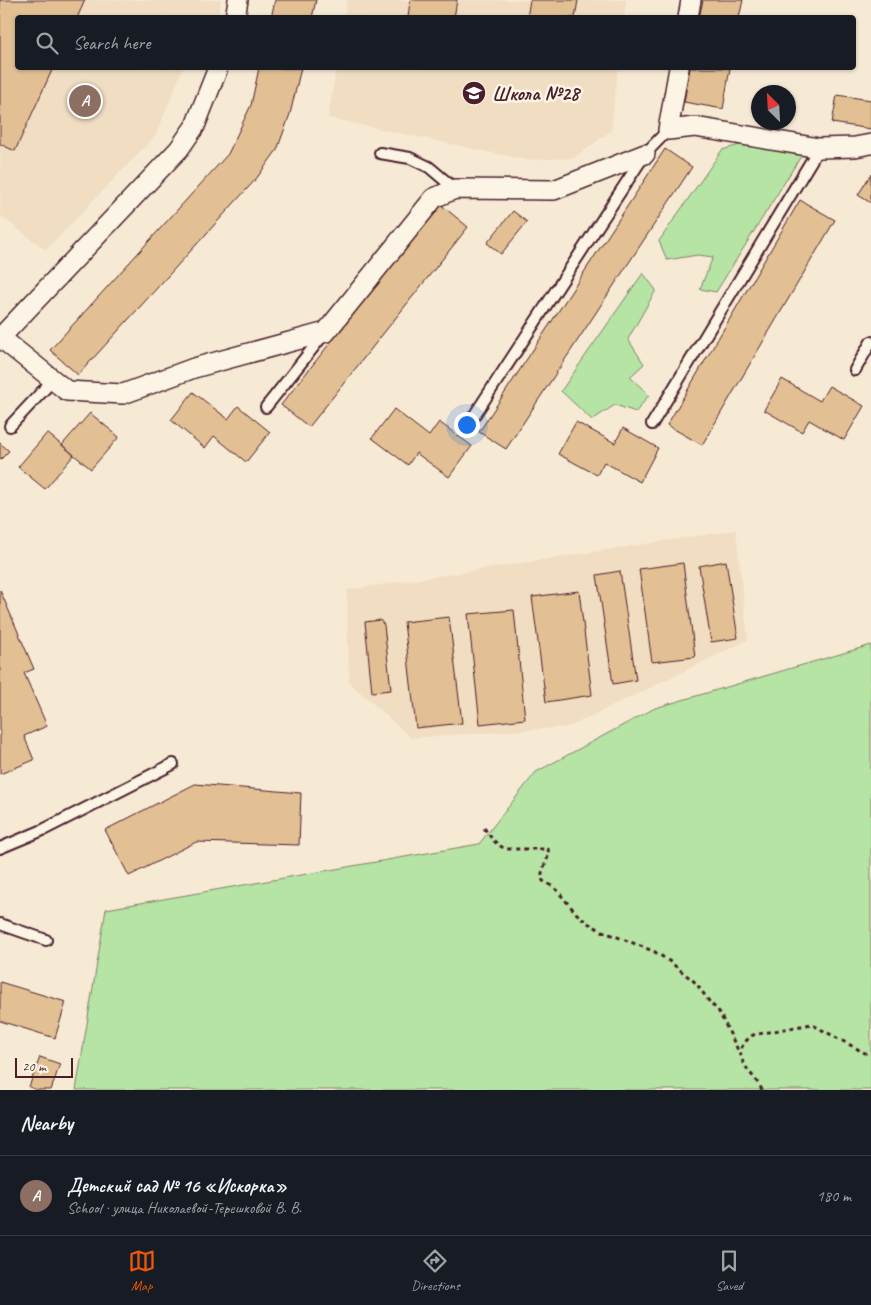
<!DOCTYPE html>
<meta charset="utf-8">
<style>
body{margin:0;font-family:Caveat,sans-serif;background:#242831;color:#f1f3f6}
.compass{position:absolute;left:751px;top:85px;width:45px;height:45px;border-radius:50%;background:#171b24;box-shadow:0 1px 4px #0004;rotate:336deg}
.scale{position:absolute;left:15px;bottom:12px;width:58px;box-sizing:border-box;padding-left:5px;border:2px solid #4a1f2b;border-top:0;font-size:14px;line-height:18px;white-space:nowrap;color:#4a1f2b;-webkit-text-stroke:4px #fcf5e5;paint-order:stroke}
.you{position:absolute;left:466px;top:424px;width:18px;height:18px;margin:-12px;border:4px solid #fff;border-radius:50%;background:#1a73e8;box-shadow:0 0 0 8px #1a73e833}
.badge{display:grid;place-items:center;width:32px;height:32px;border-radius:50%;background:#ea580c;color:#fff;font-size:16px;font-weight:700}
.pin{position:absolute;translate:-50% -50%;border:2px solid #fff;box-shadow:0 1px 5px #0006}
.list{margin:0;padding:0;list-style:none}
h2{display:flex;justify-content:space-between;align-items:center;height:65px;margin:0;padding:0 20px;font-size:21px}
h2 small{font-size:16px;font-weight:400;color:#9ea1a6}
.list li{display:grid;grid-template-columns:32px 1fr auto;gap:15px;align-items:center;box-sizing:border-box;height:80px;padding:0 20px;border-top:1px solid #363941}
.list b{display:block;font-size:19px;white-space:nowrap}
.list p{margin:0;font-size:16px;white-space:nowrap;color:#9ea1a6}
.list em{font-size:16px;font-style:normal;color:#9ea1a6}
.icon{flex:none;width:28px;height:28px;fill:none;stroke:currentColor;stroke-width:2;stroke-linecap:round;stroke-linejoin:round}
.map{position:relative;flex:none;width:871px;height:1090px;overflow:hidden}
.search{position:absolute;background:#171b24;box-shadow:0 1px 4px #0004;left:15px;right:15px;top:15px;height:55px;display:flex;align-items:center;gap:12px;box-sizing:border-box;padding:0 18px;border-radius:5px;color:#9ea1a6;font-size:19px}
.sheet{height:145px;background:#171b24}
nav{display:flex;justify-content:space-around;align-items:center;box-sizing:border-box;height:70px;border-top:1px solid #363941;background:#171b24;font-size:14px;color:#9ea1a6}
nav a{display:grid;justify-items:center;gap:2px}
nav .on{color:#ea580c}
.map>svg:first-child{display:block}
</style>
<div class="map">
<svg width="871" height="1090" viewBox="0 0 871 1090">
<rect width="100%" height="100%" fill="#f7ead5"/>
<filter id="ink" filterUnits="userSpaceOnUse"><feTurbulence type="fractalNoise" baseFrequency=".02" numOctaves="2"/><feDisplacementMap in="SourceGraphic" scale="10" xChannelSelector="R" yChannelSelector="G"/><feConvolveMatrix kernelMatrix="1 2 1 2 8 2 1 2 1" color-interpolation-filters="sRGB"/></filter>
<g filter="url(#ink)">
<path fill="#f1ddc2" d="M0,0h221l-3,17 -200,1v50h165l-27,67 -110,115 -46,-34z
M347,0h279l-2,17 -280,1z
M336,68h282l-7,63 -37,27 -48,2 -198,-42z
M736,530l12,110 -179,87 -158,11 -62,-56 -2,-92z"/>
<path fill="#b5e4a4" stroke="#808268" d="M743,144l60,9 -87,139 -16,-3 13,-32 -15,-2 -31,5 -8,-19 63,-91z
M643,273l13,17 -28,49 16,25 -14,13 19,18 -13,17 -21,-7 -23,15 -31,-29z
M871,645v445h-795l30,-181 373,-65 57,-72 119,-64z"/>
<path fill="#e2c094" stroke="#4a1f2b" d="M0,0h85l-8,18h-59v50h35l-38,83 -15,-7z
M275,0h41l-4,18h-41z
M410,0h47l-3,18h-46z
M530,0h48l-3,18h-48z
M703,0h40l-4,18h-40z
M259,68h42l-11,46 -13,36 -21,29 -178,196 -28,-25 178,-196 23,-49z
M690,68h40l-7,41 -39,-7z
M837,95l34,5v29l-39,-6z
M665,149l27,18 -186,282 -27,-17z
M871,174v29l-13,-8z
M800,200l35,20 -133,225 -35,-20z
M440,204l28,23 -159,200 -28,-22z
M513,211l14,11 -26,32 -14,-11z
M782,379l38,22 9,-15 35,20 -20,34 -35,-20 -7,12 -38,-22z
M193,392l35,27 10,-13 32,26 -24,30 -32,-26 -9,12 -34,-28z
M394,409l35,27 10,-14 33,24 -23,31 -33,-24 -8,12 -36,-27z
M90,413l29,24 -28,32 -29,-24z
M576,422l39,21 8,-15 35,20 -18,34 -36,-20 -7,13 -39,-21z
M47,433l27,22 -29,34 -27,-22z
M0,443l9,8 -9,9z
M726,561l12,77 -27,4 -12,-76z
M683,563l12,94 -43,5 -13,-93z
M620,571l16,109 -23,4 -16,-109z
M0,590l34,79 -10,4 23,53 -23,10 10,24 -34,14z
M579,591l13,104 -46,7 -14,-105z
M514,610l11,109 -45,5 -12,-110z
M449,617l13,106 -46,5 -12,-106z
M380,620l4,5 7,65 -19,2 -7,-70z
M195,784l106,9 -2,52 -103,-3 -67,34 -24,-46z
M0,982l66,20 -11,36 -55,-17z
M40,1057l20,7 -9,26h-14l-8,-3z"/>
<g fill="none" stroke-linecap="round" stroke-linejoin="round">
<g stroke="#4a1f2b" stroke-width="14">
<path id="lane" d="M380,153l30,5 19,9 26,22
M855,370l16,-28
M266,407l58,-73
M652,424l167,-276
M468,425l177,-271 23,-24
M10,426l43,-46
M0,848l43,-18 130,-66
M0,924l46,16"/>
</g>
<g stroke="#4a1f2b" stroke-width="22">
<path id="street" d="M235,18l3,-18
M688,18l3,-18
M679,68l-11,62 27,-3 124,21 36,-1 16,-3
M0,338l179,-189 16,-23 23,-58
M1,338l66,53 56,3 71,-26 132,-36 108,-134 21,-9 99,1 91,-36"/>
</g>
<path stroke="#4a1f2b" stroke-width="3" stroke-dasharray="4 4" stroke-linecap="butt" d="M484,828c7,9 12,18 23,21h41c3,11 -10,21 -5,32l12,7 21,25 10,9 16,9 36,14 17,7 14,9 27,22 15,21 7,6 22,44
M762,1090c-10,-20 -37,-35 -9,-55l58,-11 54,29h6"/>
<use href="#lane" stroke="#fcf5e5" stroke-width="10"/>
<use href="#street" stroke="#fcf5e5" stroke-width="19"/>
</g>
</g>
<defs>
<g id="school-disc" transform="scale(1.25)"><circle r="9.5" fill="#4a1f2b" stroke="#fcf5e5"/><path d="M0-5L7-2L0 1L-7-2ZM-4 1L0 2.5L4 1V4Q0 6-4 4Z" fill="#fff"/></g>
</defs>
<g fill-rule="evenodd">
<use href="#school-disc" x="474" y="93"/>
</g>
<g text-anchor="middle" stroke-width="5" stroke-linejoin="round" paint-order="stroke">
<g font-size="20" font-weight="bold" fill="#4a1f2b" stroke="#fcf5e5" text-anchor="start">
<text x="492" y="100">Школа №28</text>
</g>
</g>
</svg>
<svg class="compass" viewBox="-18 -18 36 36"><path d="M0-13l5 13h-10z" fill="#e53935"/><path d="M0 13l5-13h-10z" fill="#9ea1a6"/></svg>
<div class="scale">20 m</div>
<div class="you"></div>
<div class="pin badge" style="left:85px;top:101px;background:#8d6e63">A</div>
<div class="search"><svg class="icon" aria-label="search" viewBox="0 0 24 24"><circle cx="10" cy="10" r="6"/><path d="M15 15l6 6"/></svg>Search here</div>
</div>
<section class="sheet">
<h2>Nearby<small></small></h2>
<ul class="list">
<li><span class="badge" style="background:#8d6e63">A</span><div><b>Детский сад № 16 «Искорка»</b><p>School · улица Николаевой-Терешковой В. В.</p></div><em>180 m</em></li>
</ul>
</section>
<nav>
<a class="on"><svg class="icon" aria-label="map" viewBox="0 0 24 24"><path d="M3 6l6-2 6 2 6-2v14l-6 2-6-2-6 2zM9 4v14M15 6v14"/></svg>Map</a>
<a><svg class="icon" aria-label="directions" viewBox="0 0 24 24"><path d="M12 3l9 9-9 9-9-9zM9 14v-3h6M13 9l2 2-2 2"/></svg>Directions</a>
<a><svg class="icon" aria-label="saved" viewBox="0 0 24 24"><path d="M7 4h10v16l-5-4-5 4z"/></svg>Saved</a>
</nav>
